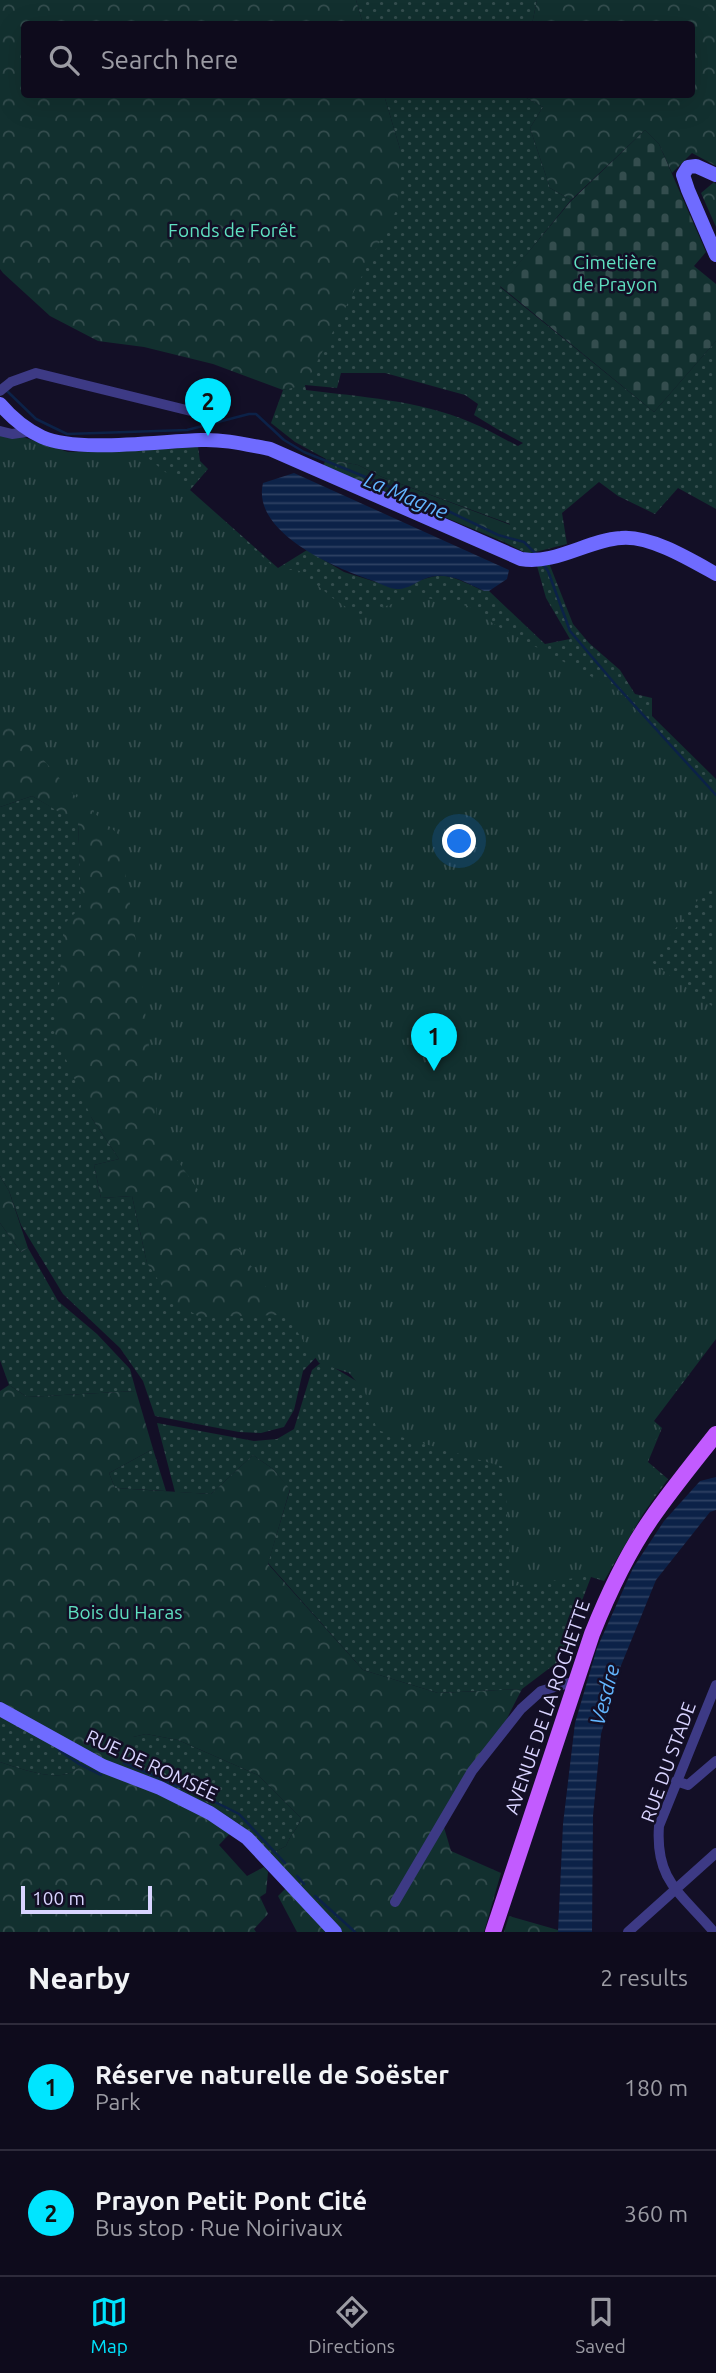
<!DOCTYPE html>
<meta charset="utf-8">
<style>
body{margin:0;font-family:Ubuntu,sans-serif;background:#1c1929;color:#f1f3f6}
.scale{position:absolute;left:21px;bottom:18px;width:131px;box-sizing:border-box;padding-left:7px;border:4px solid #d9d4ff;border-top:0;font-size:19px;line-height:24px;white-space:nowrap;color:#d9d4ff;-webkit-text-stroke:5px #130f26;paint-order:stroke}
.you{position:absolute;left:460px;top:842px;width:24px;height:24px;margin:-18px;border:5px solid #fff;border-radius:50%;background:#1a73e8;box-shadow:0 0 0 10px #1a73e833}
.badge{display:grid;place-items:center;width:46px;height:46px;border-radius:50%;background:#00e5ff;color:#111;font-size:23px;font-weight:700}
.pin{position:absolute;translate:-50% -58px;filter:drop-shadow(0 2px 4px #0008)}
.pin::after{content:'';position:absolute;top:37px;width:24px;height:21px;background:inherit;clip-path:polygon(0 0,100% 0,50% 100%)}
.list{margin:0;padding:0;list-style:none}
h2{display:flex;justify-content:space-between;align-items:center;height:91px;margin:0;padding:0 28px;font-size:30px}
h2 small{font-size:23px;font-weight:400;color:#9b9ba3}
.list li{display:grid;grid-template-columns:46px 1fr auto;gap:21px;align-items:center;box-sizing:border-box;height:126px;padding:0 28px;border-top:2px solid #2e2b3b}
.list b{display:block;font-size:26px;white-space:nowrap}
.list p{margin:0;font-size:23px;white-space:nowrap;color:#9b9ba3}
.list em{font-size:23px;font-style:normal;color:#9b9ba3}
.icon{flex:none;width:38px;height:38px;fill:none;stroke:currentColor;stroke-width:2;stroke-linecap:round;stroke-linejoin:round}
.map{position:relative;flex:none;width:716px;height:1932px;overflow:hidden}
.search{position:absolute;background:#0e0b1c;box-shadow:0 7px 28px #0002;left:21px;right:21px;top:21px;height:77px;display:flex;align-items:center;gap:18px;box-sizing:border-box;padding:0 24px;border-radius:7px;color:#9b9ba3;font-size:26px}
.sheet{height:343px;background:#0e0b1c}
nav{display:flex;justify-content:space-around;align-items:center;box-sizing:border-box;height:98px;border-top:2px solid #2e2b3b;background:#0e0b1c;font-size:19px;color:#9b9ba3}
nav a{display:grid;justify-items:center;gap:4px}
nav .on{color:#00e5ff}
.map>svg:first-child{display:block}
</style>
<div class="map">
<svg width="716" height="1932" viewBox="0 0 716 1932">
<defs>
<pattern id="grass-dots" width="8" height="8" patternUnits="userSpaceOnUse" patternTransform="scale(1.75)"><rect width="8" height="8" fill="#12302f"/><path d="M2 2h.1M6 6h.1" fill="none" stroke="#344d4e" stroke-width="1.8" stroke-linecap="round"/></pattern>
<pattern id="forest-crowns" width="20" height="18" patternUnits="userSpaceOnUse" patternTransform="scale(1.75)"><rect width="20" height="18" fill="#12302f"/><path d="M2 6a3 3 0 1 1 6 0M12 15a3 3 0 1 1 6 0" fill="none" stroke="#344d4e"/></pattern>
<pattern id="cemetery-stones" width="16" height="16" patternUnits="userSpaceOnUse" patternTransform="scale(1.75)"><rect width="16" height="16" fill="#12302f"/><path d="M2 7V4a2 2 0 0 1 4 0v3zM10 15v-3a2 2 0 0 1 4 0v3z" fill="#344d4e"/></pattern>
<pattern id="park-tufts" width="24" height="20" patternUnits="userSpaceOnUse" patternTransform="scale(1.75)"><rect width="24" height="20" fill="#12302f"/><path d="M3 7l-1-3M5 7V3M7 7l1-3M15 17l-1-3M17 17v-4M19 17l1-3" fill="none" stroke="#344d4e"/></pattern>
<pattern id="water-rules" width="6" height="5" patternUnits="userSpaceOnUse" patternTransform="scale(1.75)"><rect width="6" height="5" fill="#0c2248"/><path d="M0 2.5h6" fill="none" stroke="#2f4163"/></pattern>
</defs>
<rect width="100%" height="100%" fill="#130f26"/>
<path fill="url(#grass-dots)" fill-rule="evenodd" d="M356,0h181l-5,24h-169z
M384,95h137l22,12 -13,21 20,60 21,12 -71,87 154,125 62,-71v168l-38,-21 -23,26 -37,-18 -19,-14 -37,31 5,31 -39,10 -24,-12 6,-18 -128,-47 -24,-12 -32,-6 -31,-17 -24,-19 12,-33 22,-6 95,-235zM341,373h44l80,22 13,9 -4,11 23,14 26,14 -5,3c-16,-8 -31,-17 -48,-24 -52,-22 -109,-25 -164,-32l-1,-5 32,3z
M198,447l2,14 8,8 -18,21 88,78 29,-18 37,22 54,17c46,-18 42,-18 86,2h5l56,53 25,-5 -24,-41 -9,-32 12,-3 24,61 16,19 31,27 15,24 17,4v18l64,63v560l-62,82 8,7 -14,34 20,17 -25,35 -39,67 -13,-4 -32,84 -37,28 -84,4 -75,-23 -95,-107 22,-73 -17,-21 -20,-14 -42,39 -36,-2 -18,-69 97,18 23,-2 17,-10 18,-59 11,-9 85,51 -87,-60 -18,19 -9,39 -10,17 -23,6 -22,-1 -84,-16 -12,-35 -23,-33 -57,-54 -42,-69 -12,-34 -9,-15v-369l32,-11 46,26 13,295 28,42 -25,6 7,33 31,-2 15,67 -21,-667 12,-146z
M0,1223l21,29 7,-4 30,53 39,33 33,35 6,22 -109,6 -18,-12 -9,-25z
M153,1449l13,42 -51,-3 -6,-15z
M0,1701l59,35 33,16c-7,8 -13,19 -25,22 -19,5 -49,-6 -67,-12z
M146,1734l32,6 80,35 43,43c-4,12 -11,17 -15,28l-17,9 -30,-31 -38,-25 -68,-29v-33z"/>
<path fill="url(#forest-crowns)" d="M0,0h356l7,24h-339v70l360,1 16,54 -3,60 -92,176 -22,5 -70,-26 -69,-17 -46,-6 -48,-25 -47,-43 -3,-4z
M537,0h179v166l-24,-13 -20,20 -13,-29 -14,-14 -74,70 -21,-12 -20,-60 13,-21 -22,-12 171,-1v-70h-160z
M714,182l2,2v43l-15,-34z
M0,436l23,1 45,15 70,-2 -12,146 147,668 6,51 -80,2 -29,-19 -23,-35 -15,-67 -31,2 -7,-33 25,-6 -28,-42 -36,-83 9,-110 17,-17 -3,-84 -46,-27 -32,11z
M326,459l32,6 24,12 129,48 -7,17 -181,-76z
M0,1176l9,15 19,57 -7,4 -21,-29z
M9,1385l18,12 109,-6 17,58 -44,24 6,15 96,6 42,-39 20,14 17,20 -22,75 95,106 75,23 84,-4 -20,39 -59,96 8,27 50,22 -17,59h-187l-19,-36 15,-15 -24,-26 17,-9c4,-11 11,-16 15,-28l-43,-43 -80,-35 -32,-6 -13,3v33l68,29 38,25 -20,21 28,31 17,-9 4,5 -2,21 -6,4 8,17 -14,15 2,3h-256v-170c18,6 48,17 67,12 11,-3 18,-13 25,-22l-33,-16 -59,-35v-310z
M509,1916l49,14v2h-54z"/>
<path fill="url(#cemetery-stones)" d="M645,130l14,14 47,108 -12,14 22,18v57l-62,71 -154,-126 71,-85z"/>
<path fill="url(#park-tufts)" d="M0,438l23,1 45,15 71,-3 50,40 86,77 25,3 34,28 24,16 59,-19 51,10 29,20 123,66 96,106v79l-66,84 66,48v328l-63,84 7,7 -13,35 19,17 -23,32 -39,68 -13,-4 -79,10 -8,-119 -127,-37 -12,-38 -16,-19 -30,-10 -160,-229 -19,-167 -21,-132 -45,-40 -46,-53 -28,-22z"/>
<path fill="url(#water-rules)" d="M294,473l215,97 -2,9 -18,12h-5c-20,-9 -37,-21 -60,-12 -7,3 -17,10 -25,10 -7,1 -18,-5 -25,-8 -37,-12 -123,-48 -111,-98z
M716,1477v33l-6,2 -54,68 -36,88 -19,66 -8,82 -1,116h-34l5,-108 12,-101 22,-75 36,-80 31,-47 36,-40z"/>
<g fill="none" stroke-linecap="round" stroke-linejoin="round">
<path stroke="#0c2248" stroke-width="2.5" d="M7,391l29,28 31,15 120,-4 62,-16h7l28,26 20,12 140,57 54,26 26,7 13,13
M543,564l5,7 22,60 45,53 101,111
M59,1750l20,14 22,11
M124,1763l89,38 26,13 46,49
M297,1876l7,8
M315,1896l40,36"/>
<path stroke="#3d3a85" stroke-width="10" d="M0,391l11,-9 25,-9 175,43
M0,431l12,3 21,-3
M676,1781l12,4 28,-24
M395,1902l77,-131 49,-62 20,-18 35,-10
M628,1932l88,-79
M714,1932c-33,-39 -59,-51 -55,-106l57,-141"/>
<path stroke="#6f6bff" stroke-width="14" d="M716,175l-20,-9 -8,1 -5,8 5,15 28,65
M0,404c12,14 25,25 42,33 35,16 118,4 159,3 24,-1 47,5 69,9l251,110c34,6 67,-19 100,-21 29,-3 70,22 95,36
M0,1709l103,57 57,22 50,25 37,25 88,94"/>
<path stroke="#c25bff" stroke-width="16" d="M493,1932l99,-298c16,-40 34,-79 59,-115 20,-29 43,-57 65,-85"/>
</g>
<g text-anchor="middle" stroke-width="5" stroke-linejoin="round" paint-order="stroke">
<g font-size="19" fill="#5fe0c0" stroke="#130f26">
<text x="232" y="237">Fonds de Forêt</text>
<text x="615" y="269">Cimetière<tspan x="615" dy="22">de Prayon</tspan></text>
<text x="125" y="1619">Bois du Haras</text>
</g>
<g font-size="19" fill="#d9d4ff" stroke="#130f26">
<text transform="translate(547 1707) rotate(-71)" y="7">AVENUE DE LA ROCHETTE</text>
<text transform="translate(668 1762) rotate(-70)" y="7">RUE DU STADE</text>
<text transform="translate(152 1765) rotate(25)" y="7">RUE DE ROMSÉE</text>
</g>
<g font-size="21" font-style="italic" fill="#62b6ff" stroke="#130f26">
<text transform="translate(406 496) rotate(23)" y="7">La Magne</text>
<text transform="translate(605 1695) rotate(-75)" y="7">Vesdre</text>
</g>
</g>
</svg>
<div class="scale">100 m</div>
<div class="you"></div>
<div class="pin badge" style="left:434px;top:1071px">1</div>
<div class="pin badge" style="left:208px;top:436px">2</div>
<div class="search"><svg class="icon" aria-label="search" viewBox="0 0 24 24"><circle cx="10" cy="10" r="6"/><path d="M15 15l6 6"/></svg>Search here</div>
</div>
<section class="sheet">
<h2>Nearby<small>2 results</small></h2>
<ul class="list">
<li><span class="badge">1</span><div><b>Réserve naturelle de Soëster</b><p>Park</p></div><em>180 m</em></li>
<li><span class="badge">2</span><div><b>Prayon Petit Pont Cité</b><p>Bus stop · Rue Noirivaux</p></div><em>360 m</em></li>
</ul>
</section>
<nav>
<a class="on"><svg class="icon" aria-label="map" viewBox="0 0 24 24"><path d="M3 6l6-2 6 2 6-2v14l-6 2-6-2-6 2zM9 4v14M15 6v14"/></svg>Map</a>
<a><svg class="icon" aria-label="directions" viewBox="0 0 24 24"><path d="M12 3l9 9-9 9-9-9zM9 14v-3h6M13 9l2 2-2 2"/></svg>Directions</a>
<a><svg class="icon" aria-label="saved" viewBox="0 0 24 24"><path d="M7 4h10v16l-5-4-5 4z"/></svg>Saved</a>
</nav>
